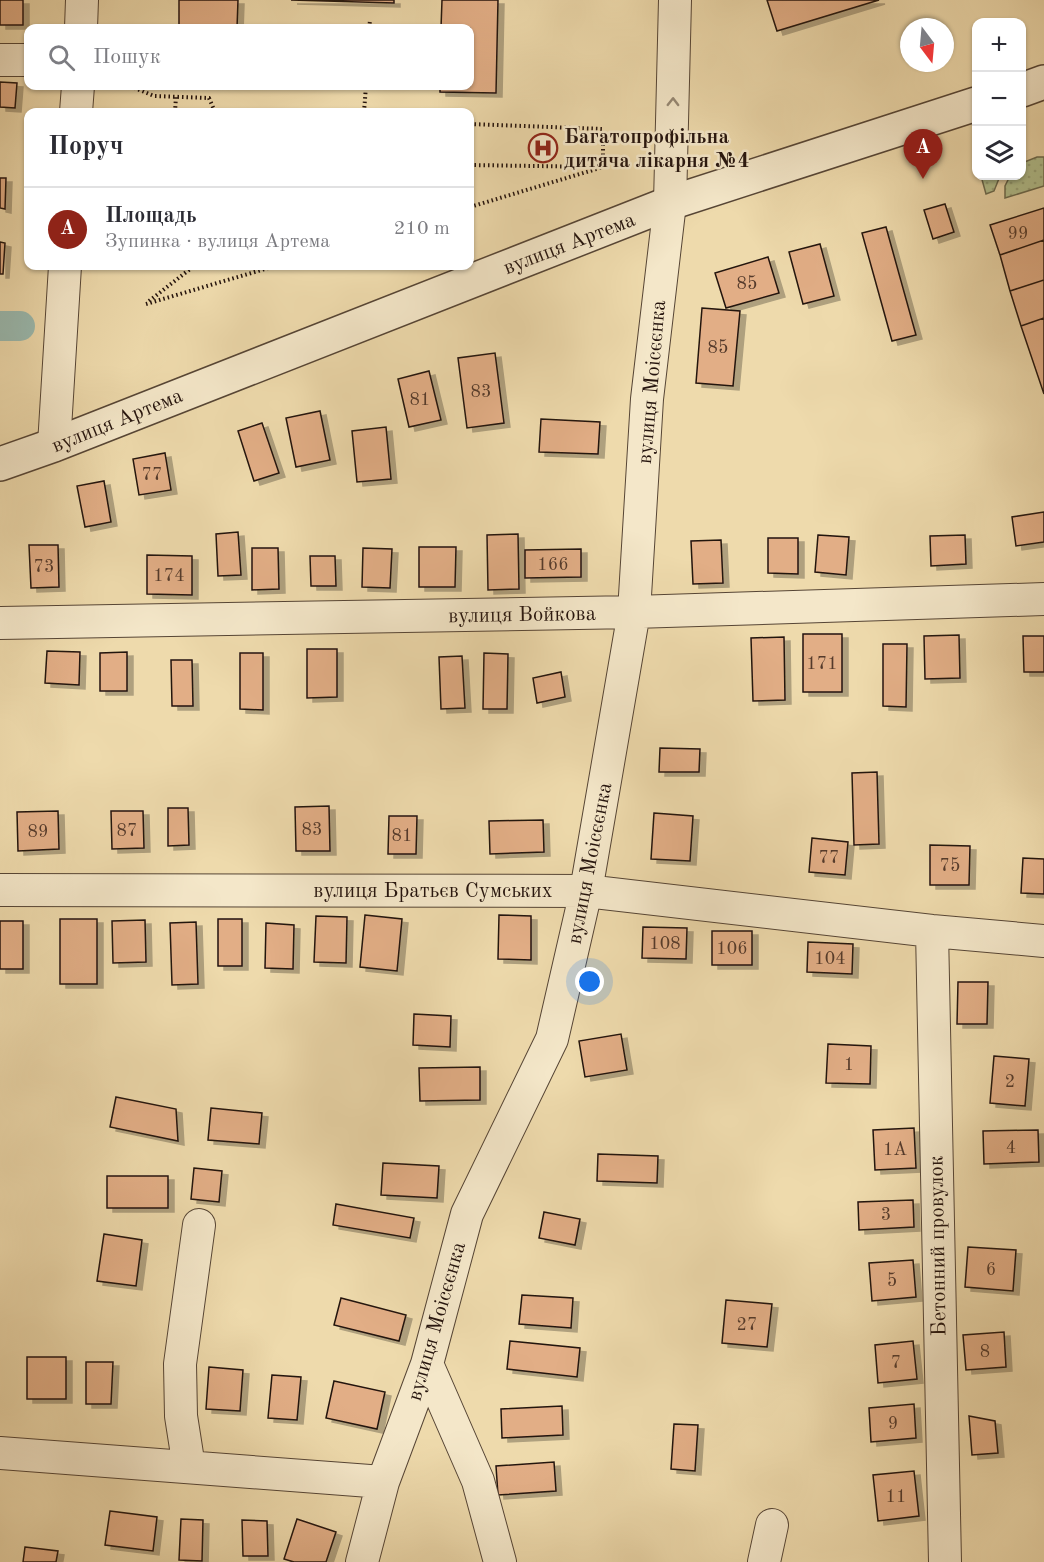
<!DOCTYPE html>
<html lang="uk">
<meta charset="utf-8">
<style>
body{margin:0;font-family:"Old Standard TT",serif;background:#f2f2f3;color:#2b2b33}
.controls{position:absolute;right:18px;top:18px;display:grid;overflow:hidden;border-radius:12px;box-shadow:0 2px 4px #0004}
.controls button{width:54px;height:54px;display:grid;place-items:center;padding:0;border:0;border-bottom:2px solid #e1e1e2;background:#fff;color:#2b2b33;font:30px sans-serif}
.compass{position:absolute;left:900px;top:18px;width:54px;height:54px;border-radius:50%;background:#fff;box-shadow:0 2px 4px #0004;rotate:164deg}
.you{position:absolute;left:590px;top:982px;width:21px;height:21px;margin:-15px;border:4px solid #fff;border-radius:50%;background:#1a73e8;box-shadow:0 0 0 9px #1a73e833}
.badge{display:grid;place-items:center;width:39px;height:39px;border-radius:50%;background:#8f2418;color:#fff;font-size:20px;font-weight:700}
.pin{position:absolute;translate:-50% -50px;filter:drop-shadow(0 2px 3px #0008)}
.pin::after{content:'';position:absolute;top:32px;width:21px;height:18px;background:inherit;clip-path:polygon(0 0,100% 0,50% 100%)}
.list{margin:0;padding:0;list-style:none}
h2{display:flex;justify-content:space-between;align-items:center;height:78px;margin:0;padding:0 24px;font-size:26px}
h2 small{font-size:20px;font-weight:400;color:#7c7c81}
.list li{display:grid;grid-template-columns:39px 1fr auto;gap:18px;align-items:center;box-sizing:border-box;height:84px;padding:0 24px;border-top:2px solid #e1e1e2}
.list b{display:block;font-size:22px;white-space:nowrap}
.list p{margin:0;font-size:20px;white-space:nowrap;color:#7c7c81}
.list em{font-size:20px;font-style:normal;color:#7c7c81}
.icon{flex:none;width:33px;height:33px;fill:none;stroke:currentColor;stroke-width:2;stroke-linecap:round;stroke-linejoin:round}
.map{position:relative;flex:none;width:1044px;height:1562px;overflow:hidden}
.search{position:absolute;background:#fff;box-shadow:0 2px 4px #0004;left:24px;top:24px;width:450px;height:66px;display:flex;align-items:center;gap:15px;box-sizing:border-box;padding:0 21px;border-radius:12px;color:#7c7c81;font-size:22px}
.panel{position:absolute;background:#fff;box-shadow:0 2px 4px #0004;left:24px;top:108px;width:450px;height:162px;border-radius:12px}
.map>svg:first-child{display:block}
</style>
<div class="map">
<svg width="1044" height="1562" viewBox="0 0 1044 1562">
<defs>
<pattern id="grass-dots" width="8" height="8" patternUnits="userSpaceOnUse" patternTransform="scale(1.5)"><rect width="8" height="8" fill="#b2c18f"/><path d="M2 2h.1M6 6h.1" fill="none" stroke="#99a57a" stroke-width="1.8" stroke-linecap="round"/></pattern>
<filter id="shadow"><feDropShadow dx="6" dy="4" stdDeviation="0" flood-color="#0004"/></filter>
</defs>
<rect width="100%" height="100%" fill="#eedaac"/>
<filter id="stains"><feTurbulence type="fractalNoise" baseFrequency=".00333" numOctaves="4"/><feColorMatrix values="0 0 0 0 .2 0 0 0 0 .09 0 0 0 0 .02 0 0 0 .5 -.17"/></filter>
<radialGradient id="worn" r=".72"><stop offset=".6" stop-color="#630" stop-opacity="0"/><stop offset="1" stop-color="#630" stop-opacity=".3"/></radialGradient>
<path fill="url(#grass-dots)" stroke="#6b6a4e" stroke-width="1.5" d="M1037,157h7v29l-39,12v-12l5,-10h12v-13z
M981,176h19l-6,15 -8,3z"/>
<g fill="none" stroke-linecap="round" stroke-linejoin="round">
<path stroke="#9abab0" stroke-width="30" d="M0,326h20"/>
</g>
<path fill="#e2ae86" stroke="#24130d" stroke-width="1.5" filter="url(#shadow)" d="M0,0h23v25h-23z
M179,0h59l-1,28h-58z
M291,0h103v3z
M442,0h56l-2,93 -56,-1v-6h30v-58h-29z
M767,0h112l-102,31z
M0,82l17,1 -2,25 -15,-1z
M0,178h6l-1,31 -5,-1z
M945,204l9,28 -21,7 -9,-29z
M1044,208v32l-44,15 -10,-30z
M886,227l30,108 -24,6 -30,-108z
M1044,240v40l-34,11 -10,-36z
M0,242l5,1 -2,31h-3z
M820,244l14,52 -31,8 -14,-52z
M768,257l11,36 -53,15 -11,-35z
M1044,280v38l-23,8 -11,-35z
M702,308l38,3 -7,75 -37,-3z
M1044,318v76l-23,-68z
M495,353l9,70 -37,5 -9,-70z
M429,371l12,49 -32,7 -11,-48z
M320,411l10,49 -34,7 -10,-49z
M541,419l59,3 -2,32 -59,-2z
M262,423l17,50 -25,8 -16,-50z
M386,427l5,52 -34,3 -5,-51z
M165,453l6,37 -32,5 -6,-36z
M104,481l7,41 -26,5 -8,-41z
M1044,512v30l-28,4 -4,-29z
M238,532l3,43 -23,1 -2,-42z
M518,534l1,55 -31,1 -1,-55z
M818,535l31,2 -3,38 -31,-3z
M965,535l1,29 -35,2 -1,-30z
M768,538h30v36l-30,-1z
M721,540l2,43 -30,1 -2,-43z
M29,545h29l1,42 -28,1z
M419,547h37l-1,40h-36z
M252,548h26l1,41 -27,1z
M363,548l29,1 -2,39 -28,-1z
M581,549v28l-56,1v-28z
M147,555l45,1v39l-45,-1z
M310,556h25l1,30h-25z
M803,634h39v58h-39z
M959,635l1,43 -35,1 -1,-43z
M1023,636h21v36h-20z
M784,637l1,63 -32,1 -2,-63z
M883,644h24l-1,63 -23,-1z
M307,649h30v48l-30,1z
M47,651l33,1 -1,33 -34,-2z
M127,652v39h-27v-38z
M240,653h23v57l-23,-1z
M484,653l24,1 -1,55h-24z
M462,656l3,52 -24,1 -2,-52z
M171,660h21l1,46h-21z
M561,672l4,25 -28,6 -4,-25z
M660,748l40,1 -1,23h-40z
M877,772l2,72 -25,1 -2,-72z
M329,806l1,45h-34l-1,-44z
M168,808h20l1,37 -21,1z
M58,811l1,38 -41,2 -1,-39z
M111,811h32l1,37 -32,1z
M654,813l39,3 -3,45 -39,-2z
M389,816h28l-1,38h-28z
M543,820l1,32 -54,2 -1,-33z
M812,838l36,4 -3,33 -36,-3z
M930,845l40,1 -1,39h-39z
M1023,858l21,1v35l-23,-1z
M365,915l37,4 -5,52 -37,-4z
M499,915l32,1v44l-33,-1z
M316,916l31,1 -1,46 -32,-1z
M60,919h37v65h-37z
M218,919h24v47h-24z
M145,920l1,42 -33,1 -1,-42z
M0,921h23v48h-23z
M196,922l2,62 -26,1 -2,-62z
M266,923l28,2 -1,44 -28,-1z
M643,927l44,1 -1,31 -44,-1z
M712,931h40v34h-40z
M808,942l45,2 -1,30 -45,-2z
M958,982h30l-1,42h-30z
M414,1014l37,2 -1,31 -37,-2z
M621,1034l6,36 -42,7 -6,-36z
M828,1044l43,2 -1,38 -44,-1z
M994,1056l35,3 -4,47 -35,-3z
M480,1067v33l-60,1 -1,-33z
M116,1097l60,12 2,32 -68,-14z
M211,1108l51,5 -3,31 -51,-4z
M914,1128l2,40 -41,2 -2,-40z
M1038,1130l1,32 -55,2 -1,-33z
M598,1154l60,2 -1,27 -60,-2z
M383,1163l56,3 -2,32 -56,-3z
M194,1168l28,3 -3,31 -28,-3z
M107,1176h61v32h-61z
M913,1200l1,27 -55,3 -1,-28z
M336,1204l78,14 -4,20 -77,-13z
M544,1212l36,7 -5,26 -36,-7z
M104,1234l38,6 -6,46 -39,-5z
M968,1247l48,3 -3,41 -48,-4z
M913,1260l3,37 -44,4 -3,-38z
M522,1295l51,3 -2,30 -52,-4z
M341,1298l65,17 -7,26 -65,-16z
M726,1300l46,4 -5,43 -45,-4z
M1004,1332l2,35 -40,3 -3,-35z
M510,1341l70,7 -3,29 -70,-8z
M913,1341l4,38 -39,4 -3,-38z
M27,1357h39v42h-39z
M86,1362h27l-2,42h-25z
M209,1367l34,3 -3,41 -34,-2z
M272,1375l29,2 -4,43 -29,-2z
M334,1381l51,11 -8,37 -51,-11z
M914,1404l2,34 -45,4 -2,-34z
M562,1406l1,29 -61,3 -1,-29z
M969,1416l26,5 3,32 -26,2z
M674,1424l24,1 -3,46 -24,-2z
M554,1462l2,29 -58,4 -2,-29z
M914,1471l5,45 -41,5 -5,-46z
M110,1511l47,6 -4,34 -48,-6z
M181,1519l22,1 -1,41 -23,-1z
M297,1519l39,13 -10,30h-32l-10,-3z
M242,1520l25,1 1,35h-25z
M25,1547l33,4 -2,11h-33z"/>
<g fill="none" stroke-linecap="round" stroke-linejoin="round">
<g stroke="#564535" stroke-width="34">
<path id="minor" d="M81,28l1,-28
M0,60h28
M76,112l2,-26
M54,445l11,-179
M0,623l634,-11 410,-13
M0,890l586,1 346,40 112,10
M932,931l13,631
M427,1364l51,117 22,81
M0,1453l383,29
M189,1467l-8,-51 -1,-52 19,-139
M362,1562l21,-80 44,-118 40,-150 85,-175 34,-148 48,-279 13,-213 23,-196 5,-203
M764,1562l8,-37"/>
</g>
<g stroke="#564535" stroke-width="36">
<path id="tertiary" d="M1022,90l22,-8
M0,464l54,-19 616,-242 306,-99"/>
</g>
<path stroke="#24130d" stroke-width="4" stroke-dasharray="1.5 3" stroke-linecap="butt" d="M369,28l1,-7
M130,86l24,10 55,2 6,14
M175,112l1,-16
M364,112l2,-26
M470,124l133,5v38
M470,165l129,2
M470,207l133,-40
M149,301l45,-35
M146,304l129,-38"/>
<use href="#minor" stroke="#f4e7c9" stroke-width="32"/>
<use href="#tertiary" stroke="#f4e7c9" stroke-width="33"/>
</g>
<defs><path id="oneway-chevron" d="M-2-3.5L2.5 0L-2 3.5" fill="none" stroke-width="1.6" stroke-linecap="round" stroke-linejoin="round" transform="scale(1.5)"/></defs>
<use stroke="#968874" href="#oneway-chevron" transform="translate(673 102) rotate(-89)"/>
<defs>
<g id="hospital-ring" transform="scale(1.5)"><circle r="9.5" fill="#f4e7c9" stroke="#8f2418" stroke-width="1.5"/><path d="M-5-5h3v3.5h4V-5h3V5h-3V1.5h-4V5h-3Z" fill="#8f2418"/></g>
</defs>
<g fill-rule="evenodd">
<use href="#hospital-ring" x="543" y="148"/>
</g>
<g text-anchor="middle" stroke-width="5" stroke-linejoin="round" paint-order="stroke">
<g font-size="18" fill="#543a2b">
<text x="1018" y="239">99</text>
<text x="747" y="289">85</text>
<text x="718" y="353">85</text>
<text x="481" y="397">83</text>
<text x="420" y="405">81</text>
<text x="152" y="480">77</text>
<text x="553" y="570">166</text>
<text x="44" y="572">73</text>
<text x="169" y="581">174</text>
<text x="822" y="669">171</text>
<text x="312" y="835">83</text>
<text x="127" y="836">87</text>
<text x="38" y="837">89</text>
<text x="402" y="841">81</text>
<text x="829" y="863">77</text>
<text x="950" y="871">75</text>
<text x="665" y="949">108</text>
<text x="732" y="954">106</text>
<text x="830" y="964">104</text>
<text x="849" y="1070">1</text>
<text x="1010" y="1087">2</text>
<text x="1011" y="1153">4</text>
<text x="895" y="1155">1А</text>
<text x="886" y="1220">3</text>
<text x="991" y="1275">6</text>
<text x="892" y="1286">5</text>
<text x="747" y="1330">27</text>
<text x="985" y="1357">8</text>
<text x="896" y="1368">7</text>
<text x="893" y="1429">9</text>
<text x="896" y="1502">11</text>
</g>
<g font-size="21" font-weight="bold" fill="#24130d" stroke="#f4e7c9" text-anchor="start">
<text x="564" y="143">Багатопрофільна<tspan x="564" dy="24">дитяча лікарня №4</tspan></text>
</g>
<g font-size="21" fill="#24130d" stroke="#f4e7c9">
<text transform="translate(569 243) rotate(-21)" y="7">вулиця Артема</text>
<text transform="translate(651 382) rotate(-85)" y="7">вулиця Моісєєнка</text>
<text transform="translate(117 420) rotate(-22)" y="7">вулиця Артема</text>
<text transform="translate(522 614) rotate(-1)" y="7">вулиця Войкова</text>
<text transform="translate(589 863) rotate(-79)" y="7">вулиця Моісєєнка</text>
<text x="433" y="897">вулиця Братьєв Сумських</text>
<text transform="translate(937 1246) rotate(-91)" y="7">Бетонний провулок</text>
<text transform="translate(436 1321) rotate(-74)" y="7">вулиця Моісєєнка</text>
</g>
</g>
<rect width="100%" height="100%" filter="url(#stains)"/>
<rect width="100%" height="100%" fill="url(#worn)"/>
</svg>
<div class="controls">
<button>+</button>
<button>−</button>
<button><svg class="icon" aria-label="layers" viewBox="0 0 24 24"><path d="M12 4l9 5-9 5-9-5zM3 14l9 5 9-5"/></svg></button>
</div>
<svg class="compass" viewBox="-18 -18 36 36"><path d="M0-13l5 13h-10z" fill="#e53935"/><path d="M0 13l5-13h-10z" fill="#7c7c81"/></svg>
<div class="you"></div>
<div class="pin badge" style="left:923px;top:179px">A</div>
<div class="search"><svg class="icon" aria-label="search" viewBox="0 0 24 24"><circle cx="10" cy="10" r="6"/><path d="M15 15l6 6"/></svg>Пошук</div>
<section class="panel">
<h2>Поруч<small></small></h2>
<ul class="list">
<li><span class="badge">A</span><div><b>Площадь</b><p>Зупинка · вулиця Артема</p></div><em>210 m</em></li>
</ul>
</section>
</div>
